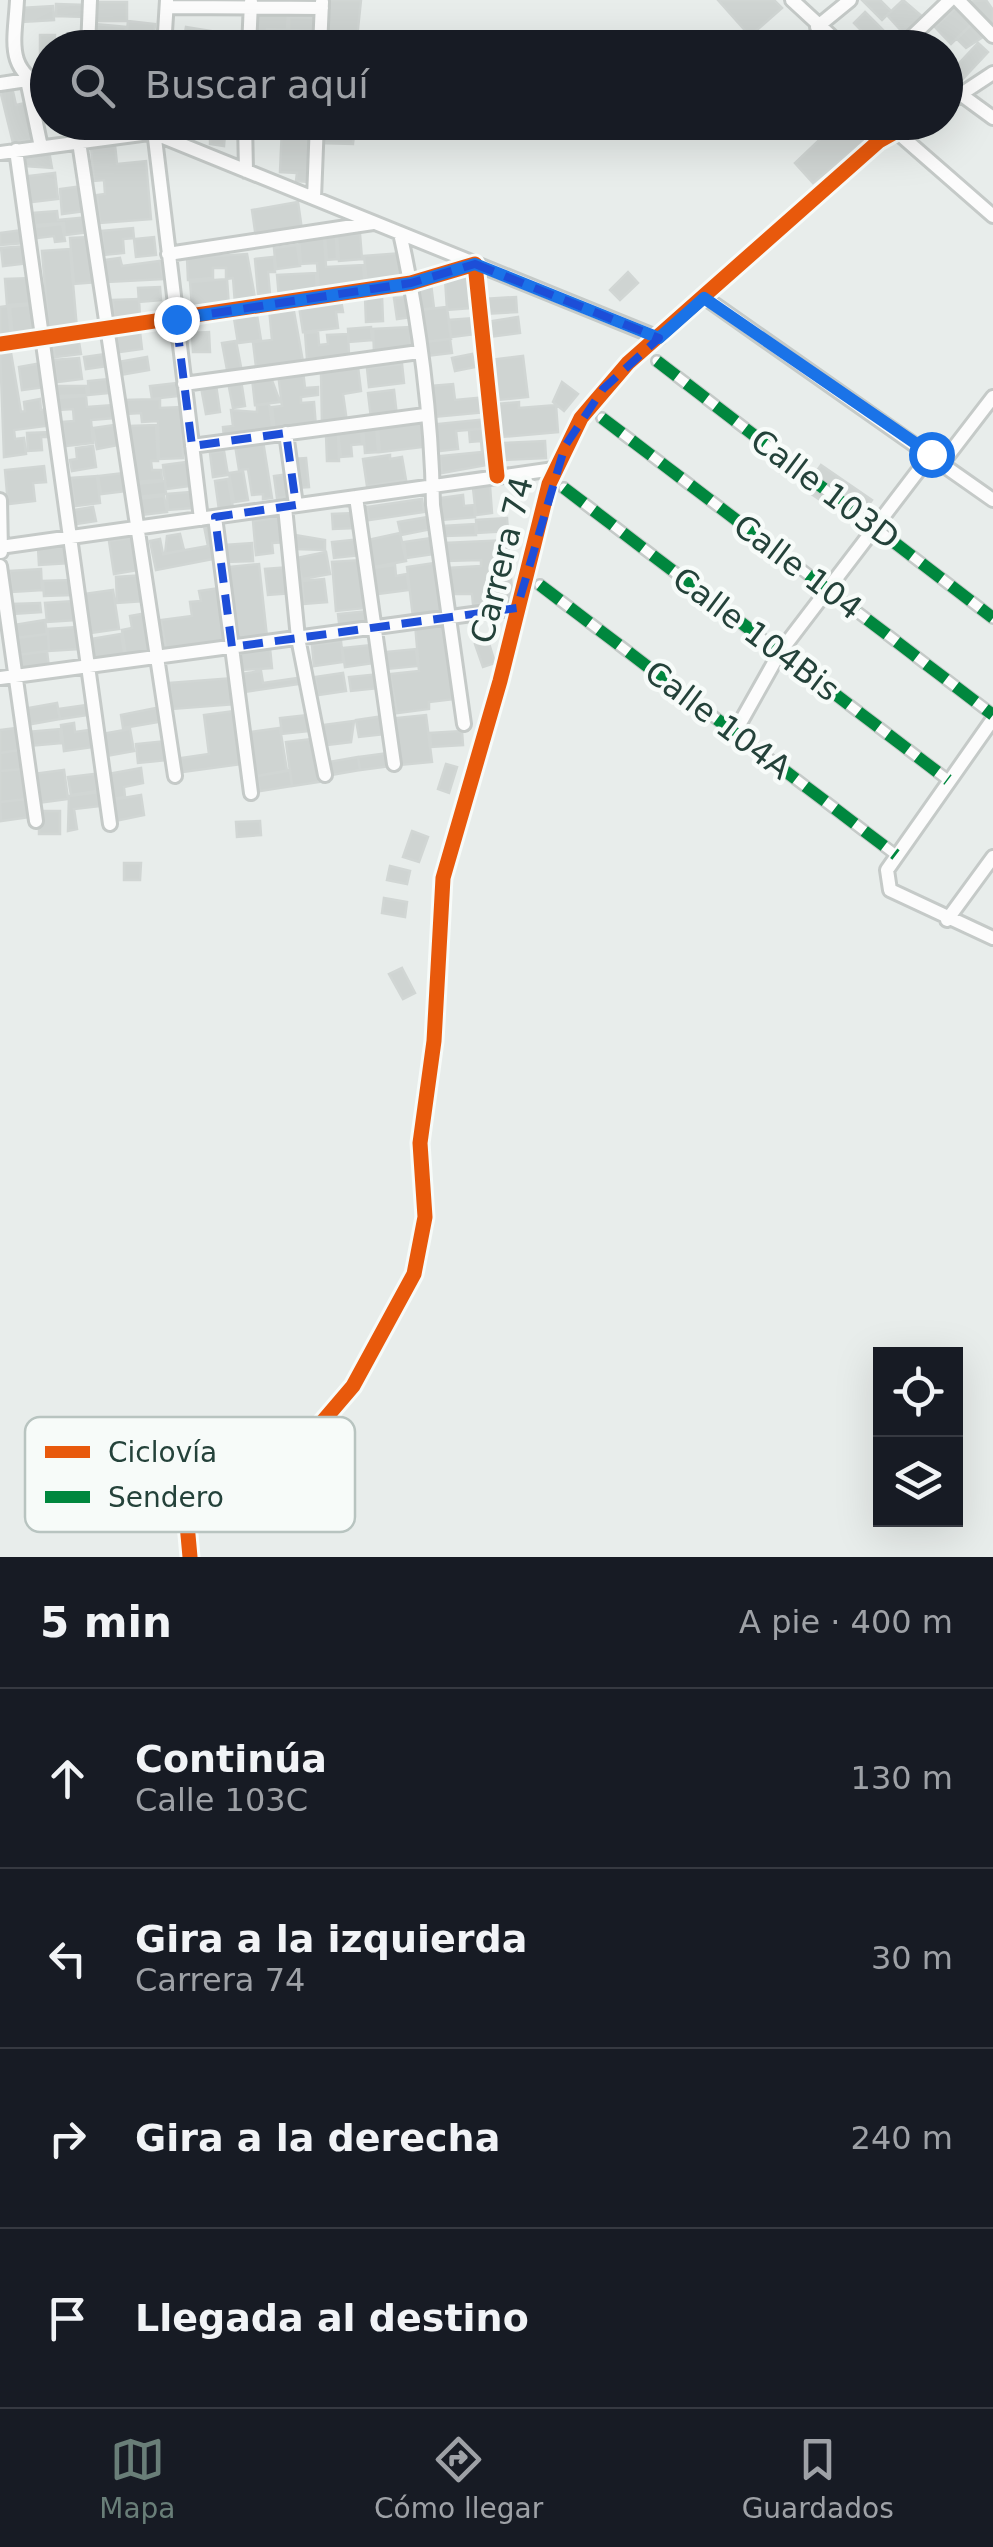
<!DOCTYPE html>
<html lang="es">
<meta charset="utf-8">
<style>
body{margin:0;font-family:"DejaVu Sans",sans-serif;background:#20242c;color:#f1f3f6}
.controls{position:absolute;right:30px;bottom:30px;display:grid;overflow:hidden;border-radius:0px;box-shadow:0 10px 40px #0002}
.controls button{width:90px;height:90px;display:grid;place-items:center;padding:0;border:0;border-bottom:2px solid #363941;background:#171b24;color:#f1f3f6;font:50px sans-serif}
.stop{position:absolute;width:30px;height:30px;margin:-22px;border:8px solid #1a73e8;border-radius:50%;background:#fff}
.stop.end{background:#1a73e8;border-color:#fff;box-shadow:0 2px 10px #0008}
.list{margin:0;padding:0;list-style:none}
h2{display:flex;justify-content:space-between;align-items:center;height:130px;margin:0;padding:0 40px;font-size:42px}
h2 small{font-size:32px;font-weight:400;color:#9ea1a6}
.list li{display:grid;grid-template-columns:65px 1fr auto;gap:30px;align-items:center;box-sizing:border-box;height:180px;padding:0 40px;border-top:2px solid #363941}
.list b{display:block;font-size:38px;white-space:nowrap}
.list p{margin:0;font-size:32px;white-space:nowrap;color:#9ea1a6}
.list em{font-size:32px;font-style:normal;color:#9ea1a6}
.icon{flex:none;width:55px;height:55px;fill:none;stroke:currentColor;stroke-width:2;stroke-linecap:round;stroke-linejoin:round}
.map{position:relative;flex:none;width:993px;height:1557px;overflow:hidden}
.search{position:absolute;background:#171b24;box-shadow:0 10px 40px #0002;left:30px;right:30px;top:30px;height:110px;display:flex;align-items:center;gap:25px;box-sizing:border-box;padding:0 35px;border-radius:55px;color:#9ea1a6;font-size:38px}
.sheet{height:850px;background:#171b24}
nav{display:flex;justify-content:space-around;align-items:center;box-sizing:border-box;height:140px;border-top:2px solid #363941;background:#171b24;font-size:28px;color:#9ea1a6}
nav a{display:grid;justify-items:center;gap:5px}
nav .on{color:#697e78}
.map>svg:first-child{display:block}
</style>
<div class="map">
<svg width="993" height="1557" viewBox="0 0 993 1557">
<rect width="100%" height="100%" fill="#e8edeb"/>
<path fill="#cfd4d2" stroke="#d1d6d4" stroke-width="2.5" d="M329,0h32l-5,48h-31z
M718,0h56l8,8 -32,28z
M862,0h18l11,11 -9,9z
M903,0l21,18 -19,17 -18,-20z
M986,0l7,10v18l-26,-26z
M95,2h32v19h-32z
M56,4l31,1 -1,12 -30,-1z
M960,4l16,16 -25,24 -16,-17z
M53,6l1,14 -32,2 -1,-14z
M256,10l32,2 -1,18 -20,-1 -1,11 -12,-1z
M865,12l31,31 -5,5h-13l-24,-25z
M289,17l27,1v13l-27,-1z
M976,20l13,13 -23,15 -9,-9z
M128,21l27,3 -1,11 -27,-3z
M95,24l31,3 -1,15 -31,-3z
M186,27l25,4 -3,17h-26z
M40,35h15v13h-7v33h-8z
M126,38l35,3v7h-36z
M978,43l10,9 -28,30 -10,-9z
M12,87l4,18 14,-3 7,36 -24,5 -13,-53z
M193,122h33l-2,24 -14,-2v-7l-18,-2z
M298,122h14l-3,60 -13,-1 1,-8 -17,-1 2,-44 16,1z
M321,122h33v12l-34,-2z
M838,122h49l-74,61 -18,-20z
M320,132l34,2 -1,10 -34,-1z
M115,145l2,19 29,-3 5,58 -51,4 -3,-28 8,-1 -1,-14 -10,1 -3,-34z
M49,151l3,17 -27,-2 -2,-12z
M55,173l3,26 -27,3 -3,-26z
M83,186l3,25 -24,3 -2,-25z
M298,202l4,28 -46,8 -4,-28z
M57,211l1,9 30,-3 2,15 -25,3 -1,-12 -29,2 -2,-12z
M62,224l3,17 -10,1 -1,-6 -18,2 -1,-11z
M133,228l1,10 -11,1 1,14 -20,2 -2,-24z
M23,230l1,13 -24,2v-12z
M360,234l2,25 -23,2 -2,-25z
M324,236l2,31 37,-2 2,24 -46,3 -2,-29 -16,1 -2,-26z
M336,236l1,23 -10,1 -2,-23z
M90,237l7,45 -23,2 -4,-46z
M154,237l2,18 -20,2 -2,-18z
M297,245l3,21 -24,3 -2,-21z
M28,246l2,17 -27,3 -2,-18z
M70,249l7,80 -28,2 -7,-80z
M402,253l3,26 -38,4 -3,-27z
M247,254l9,49 -21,1 -2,-26 -7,1v-11h-13v10l-25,2 -1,-22z
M274,257l1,15h-7l2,22h-12l-3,-35z
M120,258l2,8 38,-5 3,18 -56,3 -3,-22z
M628,272l10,11 -18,17 -10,-10z
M316,273l1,22 -38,3 -2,-23z
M468,276l3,32 -24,2 -2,-32z
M33,278l2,25 -28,2 -2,-26z
M227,279l2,28 -37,-1 -2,-24z
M431,284l3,24 -14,2 -3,-24z
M160,287l1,13 -22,2 -1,-14z
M382,296l1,25 -17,1 -1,-25z
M410,297l2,20 -15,2 -3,-21z
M516,297l1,15 -33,2v-15z
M139,299l1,20 -26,1 -1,-20z
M341,300l2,12h-7l2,16 -35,4 -4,-26z
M31,305l3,31 -21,2 -3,-31z
M8,306l3,32 -11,1v-32z
M293,306l10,56 -47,5 -3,-25 19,-2 -3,-32z
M447,307l4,32 -27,3 -4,-32z
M256,309l5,31 -23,3 -5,-31z
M518,317l2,16 -32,4 -2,-15z
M474,318l2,16 -25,3 -2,-17z
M371,327l1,13 -23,2 -1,-13z
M410,327l1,23 -37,1 -1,-22z
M140,332l2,17 -23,3 -2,-17z
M209,332l1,20h-17l-1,-19z
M318,332l1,13 9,-1 -1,-9 21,-1 1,21 -42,4 -2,-26z
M78,336l3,18 -26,3 -3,-17z
M450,339l2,14 -27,3 -1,-14z
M236,341l6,31 -14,3 -6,-32z
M10,347l11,65 4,-1 -1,-9 16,-3 1,11 10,-1 2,16 -39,5 1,9 9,-1 2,16 -22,3 -4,-109z
M106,354l2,12 -22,3 -2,-12z
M472,354l3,13 -20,4 -3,-13z
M523,356l5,41 -30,3 -9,-40z
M147,357l2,13 -29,5 -2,-13z
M79,358l3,21 -25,3 -3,-22z
M42,363l3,24 -23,3 -3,-23z
M402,364l2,19 -35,4 -2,-19z
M358,367l3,24 -18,3 4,28 -25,3 -1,-53z
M303,371l2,17 13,-1v8l-17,2v6l13,-1 2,25 -41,5 -3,-25 10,-1 -4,-33z
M270,375l10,27 -25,3 -3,-27z
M108,379l2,14 -21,2 -1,-14z
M241,380l4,26 -12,2 -5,-26z
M562,382l16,12 -14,17 -11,-9z
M178,383l1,13 -27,3 -2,-13z
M453,384l2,16 31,-3 2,15 -54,5 -3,-31z
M216,385l4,27 -14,2 -5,-27z
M57,386h29l1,9 -29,1z
M394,390l3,26 -26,2 -3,-25z
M86,396l1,11 26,-2 1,13 -23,2 2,23 -28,3 -2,-24 11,-1 -1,-12 -14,1 -1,-12z
M160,399v9l21,-1 2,51 -24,1 -1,-38 -16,1 -1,-9 -15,1 -1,-14z
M519,402v6l37,-3 2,27 -57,5 -3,-33z
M269,404l4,29 -49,5 -1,-11 10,-1 -2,-16 26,2v-7z
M487,419l1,9 -32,3 2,18 -19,2 -2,-27z
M421,423l2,24 -43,5 -2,-25z
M115,425l3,20 -21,4 -4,-21z
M156,425l2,36h-7l1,9h9l1,10 -29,2 -3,-56z
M376,425l2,27 -13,1 -2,-27z
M488,428l4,36 -50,9 -2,-17 42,-4 -1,-11 -11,1 -1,-12z
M361,430l1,14 -11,1 1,11 -11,1 -3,-25z
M51,432l1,5h-11l1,13 -14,1 -1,-18z
M338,434l1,27h-12l-1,-26z
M263,441l9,57 -9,1v-5l-11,1 -4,-26 -9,1 -4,-25z
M545,441l1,17 -42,2 -1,-17z
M93,446l3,21 -24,4 -2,-11 7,-1 -1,-11z
M224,451l4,24 -15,2 -3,-24z
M390,455v4l12,-2 4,23 -39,6 -4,-27z
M306,458l3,29 -14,1 -2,-29z
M187,462l3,24 -24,3 -3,-24z
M821,465l51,35 -17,24 -51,-35z
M44,466l2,16 -13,1 2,18 -27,3 -3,-34z
M243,471l5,29 -14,2 -5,-29z
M125,473l2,18 -26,3 -3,-18z
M290,474l3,22 -16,2 -3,-22z
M97,476l3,27 -25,3 -4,-28z
M228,479l5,29 -14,2 -4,-29z
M165,481l1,13 -29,3 -1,-13z
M490,486l2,27 -16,2 -3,-27z
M190,492l2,16 -24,2 -1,-16z
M463,495l1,11 10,-1 1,12 -33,3 -2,-22z
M164,496l3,16 -27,3 -2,-16z
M422,499l2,13 -55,8 -2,-13z
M93,507l3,14 -20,3 -2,-14z
M354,513l1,15 -22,1 -1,-15z
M285,517l2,25 -15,1 1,10 -17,2 -3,-34z
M428,517l3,12 -30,6 -3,-13z
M507,518l1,13 -31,2 -1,-13z
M210,520l8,38 -62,12 -6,-29 10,-2 3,15 45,-8 -5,-25z
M475,524l1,11 -32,1 -1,-10z
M400,533l6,28 -32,6 -6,-27z
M180,534l4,16 -19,4 2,-18z
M295,535l30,5v10l-30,-1z
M138,537v33l-24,4 -5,-33z
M432,538l2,16 -28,4 -2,-16z
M360,539l2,16 -28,3 -2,-16z
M508,540l5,63 -40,1 -1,-10h-22l-2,-26 33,-2v-6l-35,1 -1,-18z
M252,543l1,18 -27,1 -1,-17z
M69,547l1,16 -31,2 -1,-17z
M326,552l4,22 -28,5 -5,-21z
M362,560l4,48 -30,3 -4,-49z
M435,563l7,50 -29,4 -6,-50z
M259,564l8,73 -31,4 -8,-74z
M395,565l1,11 11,-2 2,16 -32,4 -4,-26z
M290,567l2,26 -24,2 -3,-26z
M41,569l1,21 -30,2 -2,-21z
M144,575v26l-27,2 -1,-26z
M324,579l3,23 -23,2 -2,-23z
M72,580v15l-28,1 -1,-15z
M220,588l8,52 -62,9 -5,-29 31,-4 -2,-14 11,-1 -2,-10z
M113,590l6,39 -29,4 -6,-39z
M74,601l2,19 -29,2 -2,-19z
M40,603l1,9 -28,2 -1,-10z
M368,611l2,17 -30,3 -2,-17z
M147,613l6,38 -27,4 -4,-25 10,-2 -2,-12z
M447,619l8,80 -26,3v7l-32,4 -7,-39 29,-3 -4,-48z
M45,620l2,14 -31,4 -2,-13z
M77,627l2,22 -30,2 -1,-22z
M48,634l1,17 -31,4 -2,-17z
M121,634l4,24 -30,5 -4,-24z
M488,640l7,23 -12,4 -8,-23z
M341,641l2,21 -29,4 -2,-21z
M371,645l3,18 -29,4 -3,-19z
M270,648l2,20 -31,2 -1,-19z
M416,649l2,17 -31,3 -2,-17z
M47,651l2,17 -28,3 -3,-16z
M261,671l2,12 35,-5 1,6 -55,8 -3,-18z
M343,673l3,18 -28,4 -3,-18z
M379,674l1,14 -29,3 -2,-14z
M233,678l2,26 -63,5 -2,-26z
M57,703l3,16 -34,6 -3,-16z
M87,705l1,10 -28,4 -2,-10z
M161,707l3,14 -41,7 -2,-13z
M235,711l7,53 -60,8 -1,-14 28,-4 -5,-39z
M309,715l1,16 -28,3 -2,-16z
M426,715l6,47 -32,3 -4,-47z
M384,716l2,18 -27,3 -3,-17z
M354,721l-3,21 -25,3 -3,-20z
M74,723l1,9 15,-2 3,17 -29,4 -3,-26z
M17,728l3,22 -20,3v-23z
M280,728l7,43 -30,5 -7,-44z
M60,729l1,14 -32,3 -1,-14z
M130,729l4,22 -28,5 -4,-22z
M462,731l1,14 -32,2 -1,-14z
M313,739l6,43 -27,4 -6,-44z
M166,741l2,19 -30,3 -2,-19z
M20,750l3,19 -23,2v-18z
M389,753l2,13 -31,4 -2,-13z
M358,757l2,13 -29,5 -2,-13z
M446,764l11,3 -8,26 -11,-4z
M141,768l2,15 -19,4 1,10 -13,2 -4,-25z
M23,769l4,30 -27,3v-31z
M64,770l4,29 -31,4 -4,-29z
M290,770l2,16 -32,5 -3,-15z
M95,774l2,17 -26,4 -3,-18z
M100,792l1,14 -27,3 3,20 -9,2 1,-35z
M141,795l3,20 -29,6 -4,-21z
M27,799l3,18 -29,4 -1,-19z
M39,811h21v23h-21z
M260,821l1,14 -24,2 -1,-15z
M412,831l16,6 -9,25 -16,-5z
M124,863h17l-1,17h-16z
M390,866l20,5 -3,13 -20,-4z
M384,898l23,4 -2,15 -23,-4z
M402,968l13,25 -12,6 -14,-25z"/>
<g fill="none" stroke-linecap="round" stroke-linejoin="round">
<g stroke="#c5cac8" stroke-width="14">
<path id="pedestrian" d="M657,361l336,257
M602,418l391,297
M564,488l384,292
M540,585l356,270"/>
</g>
<g stroke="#c5cac8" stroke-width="18">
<path id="minor" d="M17,0c-2,41 -13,70 31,89
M792,0l52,48
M958,0l35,36
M167,7l155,1
M817,27l33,-27
M88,48l2,-48
M164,48l3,-48
M249,48l2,-46
M320,48l2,-46
M900,48l50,-48
M0,84l27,-4 14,67
M963,96l30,22
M946,104l47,-31
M126,122l533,216
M153,122l48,397
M245,122l1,49
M898,133l95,83
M79,142l96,634
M16,150l94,674
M0,153l149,-20
M314,198l3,-76
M400,233c19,85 32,185 33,272l31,219
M168,254l205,-31
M704,297l289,203
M0,344l411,-61 64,-19 22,212
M184,384l235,-32
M286,433l10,72
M192,446l233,-31
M943,462l50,-65
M356,497l38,267
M0,500l1,52
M285,507l13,131 27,137
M215,517l36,276
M0,547l554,-78
M0,566l36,255
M0,678l517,-70
M993,719l-106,151 3,20 103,48
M735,732l45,-80 151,-198
M947,920l46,-63
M190,1557l-4,-44 14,-25 83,-30 29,-24 41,-48 61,-112 11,-57 -5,-74 14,-102 9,-163 57,-197 49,-197 32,-66 47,-55 251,-222 34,-19"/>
</g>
<use href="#pedestrian" stroke="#fcfcfc" stroke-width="9"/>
<use href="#minor" stroke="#fcfcfc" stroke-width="12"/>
<path stroke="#00873e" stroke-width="12" stroke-dasharray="25 12" stroke-linecap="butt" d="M657,361l336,257
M602,418l391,297
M564,488l384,292
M540,585l356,270"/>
<g stroke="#f7fbf9" stroke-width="21">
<path id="cycleway" d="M0,344l411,-61 64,-19 22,212
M190,1557l-4,-44 14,-25 83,-30 29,-24 41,-48 61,-112 11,-57 -5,-74 14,-102 9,-163 57,-197 49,-197 32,-66 47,-55 251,-222 34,-19"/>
</g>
<use href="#cycleway" stroke="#e8590c" stroke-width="15"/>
</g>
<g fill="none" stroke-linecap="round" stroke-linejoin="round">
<path stroke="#1a73e8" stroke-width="12" d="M176,319l236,-36 63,-19 184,74 45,-40 227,156"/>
</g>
<path fill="none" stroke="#1d4ed8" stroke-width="8" stroke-dasharray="20 12" stroke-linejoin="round" d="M475,264l184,74 -56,51 -38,57 -48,162 -285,39 -17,-130 81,-12 -10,-72 -94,13 -16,-127 235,-36z"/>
<g text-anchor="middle" stroke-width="9" stroke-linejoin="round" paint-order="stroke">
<g font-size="32" fill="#24423a" stroke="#f7fbf9">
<text transform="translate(825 489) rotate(37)" y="11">Calle 103D</text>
<text transform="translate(502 560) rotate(-76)" y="11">Carrera 74</text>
<text transform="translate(798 567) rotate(37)" y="11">Calle 104</text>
<text transform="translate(756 634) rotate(37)" y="11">Calle 104Bis</text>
<text transform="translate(718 720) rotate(37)" y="11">Calle 104A</text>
</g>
</g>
<rect x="25" y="1417" width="330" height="115" rx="15" fill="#f7fbf9" stroke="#b8c4c0" stroke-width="2.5"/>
<rect x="45" y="1446" width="45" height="12" fill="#e8590c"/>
<rect x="45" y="1491" width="45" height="12" fill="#00873e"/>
<g font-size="28" fill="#24423a">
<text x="108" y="1462">Ciclovía</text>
<text x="108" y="1507">Sendero</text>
</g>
</svg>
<div class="controls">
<button><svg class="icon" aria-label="locate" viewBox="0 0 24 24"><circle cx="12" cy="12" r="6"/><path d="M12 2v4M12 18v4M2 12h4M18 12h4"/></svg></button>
<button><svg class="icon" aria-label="layers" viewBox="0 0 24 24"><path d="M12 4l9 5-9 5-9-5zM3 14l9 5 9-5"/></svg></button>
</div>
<div class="stop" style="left:931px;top:454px"></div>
<div class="stop end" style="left:176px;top:319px"></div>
<div class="search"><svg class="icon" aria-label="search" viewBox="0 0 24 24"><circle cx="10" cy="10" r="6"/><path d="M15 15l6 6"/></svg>Buscar aquí</div>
</div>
<section class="sheet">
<h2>5 min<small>A pie · 400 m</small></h2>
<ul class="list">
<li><svg class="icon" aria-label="ahead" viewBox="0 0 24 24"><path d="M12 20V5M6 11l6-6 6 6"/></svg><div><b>Continúa</b><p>Calle 103C</p></div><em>130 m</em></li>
<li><svg class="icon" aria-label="left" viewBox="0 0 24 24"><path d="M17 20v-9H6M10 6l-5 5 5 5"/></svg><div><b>Gira a la izquierda</b><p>Carrera 74</p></div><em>30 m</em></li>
<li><svg class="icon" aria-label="right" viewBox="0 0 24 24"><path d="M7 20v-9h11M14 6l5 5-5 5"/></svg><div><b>Gira a la derecha</b></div><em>240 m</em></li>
<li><svg class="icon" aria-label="arrive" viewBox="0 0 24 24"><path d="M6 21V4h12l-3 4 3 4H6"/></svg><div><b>Llegada al destino</b></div></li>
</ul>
</section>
<nav>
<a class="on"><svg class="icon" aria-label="map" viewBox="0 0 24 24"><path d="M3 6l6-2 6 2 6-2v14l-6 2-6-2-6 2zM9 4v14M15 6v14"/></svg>Mapa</a>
<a><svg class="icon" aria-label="directions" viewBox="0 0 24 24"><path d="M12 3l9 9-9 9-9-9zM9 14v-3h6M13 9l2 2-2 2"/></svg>Cómo llegar</a>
<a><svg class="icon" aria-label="saved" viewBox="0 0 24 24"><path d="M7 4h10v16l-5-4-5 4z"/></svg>Guardados</a>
</nav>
